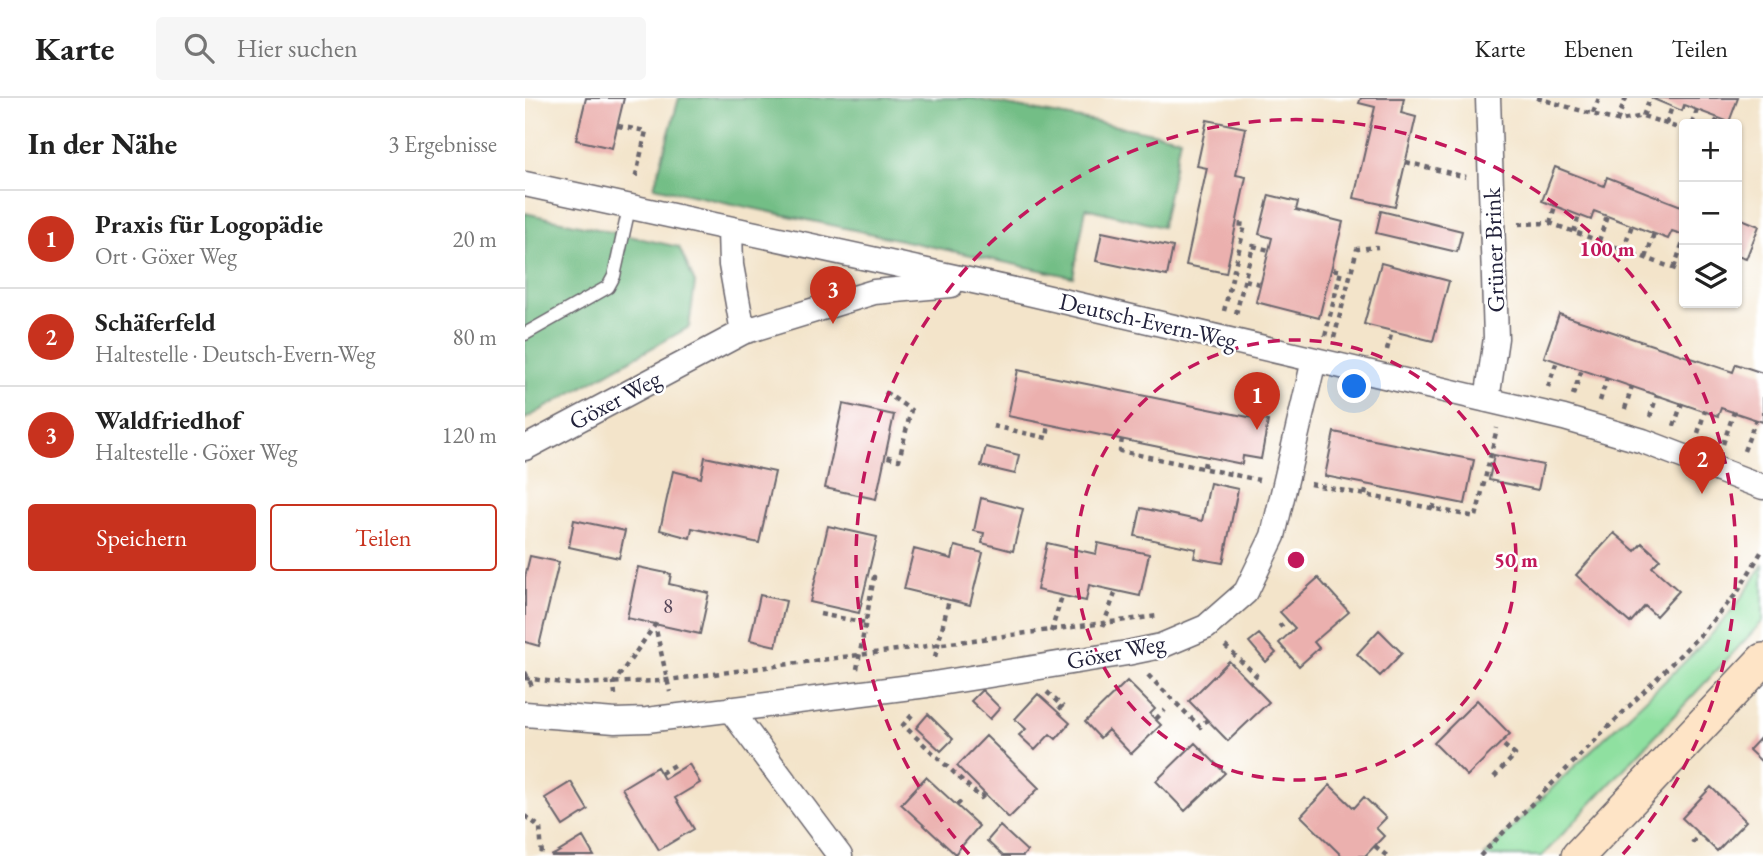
<!DOCTYPE html>
<html lang="de">
<meta charset="utf-8">
<style>
body{margin:0;font-family:"EB Garamond",serif;background:#f6f6f6;color:#222}
.controls{position:absolute;right:21px;top:21px;display:grid;overflow:hidden;border-radius:7px;box-shadow:0 2px 5px #0004}
.controls button{width:63px;height:63px;display:grid;place-items:center;padding:0;border:0;border-bottom:2px solid #e0e0e0;background:#fff;color:#222;font:35px sans-serif}
.you{position:absolute;left:830px;top:289px;width:24px;height:24px;margin:-18px;border:5px solid #fff;border-radius:50%;background:#1a73e8;box-shadow:0 0 0 10px #1a73e833}
.badge{display:grid;place-items:center;width:46px;height:46px;border-radius:50%;background:#c8321e;color:#fff;font-size:23px;font-weight:700}
.pin{position:absolute;translate:-50% -58px;filter:drop-shadow(0 2px 4px #0008)}
.pin::after{content:'';position:absolute;top:37px;width:24px;height:21px;background:inherit;clip-path:polygon(0 0,100% 0,50% 100%)}
.list{margin:0;padding:0;list-style:none}
h2{display:flex;justify-content:space-between;align-items:center;height:91px;margin:0;padding:0 28px;font-size:30px}
h2 small{font-size:23px;font-weight:400;color:#767676}
.list li{display:grid;grid-template-columns:46px 1fr auto;gap:21px;align-items:center;box-sizing:border-box;height:98px;padding:0 28px;border-top:2px solid #e0e0e0}
.list b{display:block;font-size:26px;white-space:nowrap}
.list p{margin:0;font-size:23px;white-space:nowrap;color:#767676}
.list em{font-size:23px;font-style:normal;color:#767676}
.actions{display:flex;gap:14px;padding:21px 28px}
.actions a{flex:1;padding:16px 0;border:2px solid #c8321e;border-radius:7px;text-align:center;font-size:24px;color:#c8321e}
.actions .main{background:#c8321e;color:#fff}
.icon{flex:none;width:38px;height:38px;fill:none;stroke:currentColor;stroke-width:2;stroke-linecap:round;stroke-linejoin:round}
.map{position:relative;flex:none;width:1238px;height:758px;overflow:hidden}
header{display:flex;align-items:center;gap:42px;box-sizing:border-box;height:98px;padding:0 35px;background:#fff;border-bottom:2px solid #e0e0e0}
header strong{font-size:33px}
nav{display:flex;gap:38px;margin-inline-start:auto;font-size:24px}
.search{width:490px;height:63px;background:#f6f6f6;display:flex;align-items:center;gap:18px;box-sizing:border-box;padding:0 24px;border-radius:7px;color:#767676;font-size:26px}
main{display:flex}
aside{flex:1;background:#fff}
.map>svg:first-child{display:block}
</style>
<header>
<strong>Karte</strong>
<div class="search"><svg class="icon" aria-label="search" viewBox="0 0 24 24"><circle cx="10" cy="10" r="6"/><path d="M15 15l6 6"/></svg>Hier suchen</div>
<nav><a>Karte</a><a>Ebenen</a><a>Teilen</a></nav>
</header>
<main>
<aside>
<h2>In der Nähe<small>3 Ergebnisse</small></h2>
<ul class="list">
<li><span class="badge">1</span><div><b>Praxis für Logopädie</b><p>Ort · Göxer Weg</p></div><em>20 m</em></li>
<li><span class="badge">2</span><div><b>Schäferfeld</b><p>Haltestelle · Deutsch-Evern-Weg</p></div><em>80 m</em></li>
<li><span class="badge">3</span><div><b>Waldfriedhof</b><p>Haltestelle · Göxer Weg</p></div><em>120 m</em></li>
</ul>
<div class="actions"><a class="main">Speichern</a><a>Teilen</a></div>
</aside>
<div class="map">
<svg width="1238" height="758" viewBox="0 0 1238 758">
<rect width="100%" height="100%" fill="#fff"/>
<filter id="ink" filterUnits="userSpaceOnUse"><feTurbulence type="fractalNoise" baseFrequency=".0143" numOctaves="2"/><feDisplacementMap in="SourceGraphic" scale="14" xChannelSelector="R" yChannelSelector="G"/><feConvolveMatrix kernelMatrix="1 2 1 2 8 2 1 2 1" color-interpolation-filters="sRGB"/></filter>
<filter id="wash" filterUnits="userSpaceOnUse"><feTurbulence type="fractalNoise" baseFrequency=".00686" numOctaves="4" result="noise"/><feDisplacementMap in="SourceGraphic" scale="28" xChannelSelector="R" yChannelSelector="G"/><feGaussianBlur stdDeviation="1.57" result="paint"/><feColorMatrix in="noise" values="0 0 0 0 0 0 0 0 0 0 0 0 0 0 0 0 0 1.4 0 .05"/><feComposite in="paint" operator="in"/></filter>
<g filter="url(#wash)">
<rect width="100%" height="100%" fill="#f3e4ca"/>
<path fill="#8fe0a0" stroke="#58816e" stroke-width="2" d="M1238,466v57l-221,235h-57c47,-49 95,-96 145,-142 49,-47 100,-90 133,-150z"/>
<path fill="#73be86" stroke="#4a7060" stroke-width="2" d="M154,0h291l210,40 -18,89 -76,-19 -13,69 -419,-90z
M0,115l154,34 16,36 -6,44 -164,92z"/>
<g id="blocks">
<path fill="#ebb0ae" d="M61,0h38l-12,50 -36,-8z
M836,0h43l-3,15 15,4 -21,90 -41,-9 21,-91 -16,-4z
M1126,0h87l-9,24 -45,-17 -2,6z
M682,22l39,8 -10,47 10,2 -20,96 -40,-8 21,-97 -10,-2z
M1030,69l49,19 3,-9 74,29 3,-7v36l-12,-4 -4,8 -74,-28 -3,9 -49,-19z
M744,97l29,7 -2,8 47,12 -24,96 -63,-16 16,-64 -13,-4z
M856,113l81,20 -5,21 -81,-19z
M1212,119l22,9 -13,33 -9,-3z
M577,134l71,15 -6,29 -71,-15z
M856,165l68,18 -16,60 -69,-17z
M1034,216l174,58 3,-8 27,9v49l-42,-14 -3,8 -174,-59z
M493,272l250,51 -7,38 -18,-3 -1,8 -234,-48z
M318,306l51,11 -18,84 -51,-11z
M809,334l140,28 -9,44 -140,-28z
M461,349l33,8 -4,19 -34,-8z
M969,357l49,10 -5,25 -49,-10z
M180,359l70,15 -16,71 -67,-15 -2,10 -30,-8 13,-59 28,7z
M685,385l28,6 -15,74 -29,-5 2,-9 -61,-13 6,-28 61,13z
M456,400l42,11 -10,42 -31,-8 2,-10 -10,-2z
M49,422l51,11 -6,27 -50,-11z
M303,428l49,11 -18,76 -49,-11z
M1089,435l21,18 7,-8 18,16 -8,8 27,24 -23,25 -11,-10 -15,17 -54,-48z
M522,445l49,11 2,-11 51,11 -9,42 -51,-11 -3,16 -49,-11z
M430,448l28,7 -13,52 -66,-16 10,-40 38,10z
M5,458l29,6 -20,84 -14,-4v-65z
M113,469l33,7 -2,10 40,9 -9,41 -73,-16z
M793,480l31,34 -35,30 5,6 -20,18 -20,-23 16,-15 -15,-16z
M235,497l26,6 -10,45 -26,-6z
M854,532l23,23 -22,23 -23,-22z
M734,536l17,19 -10,9 -17,-20z
M704,563l40,41 -41,39 -39,-40z
M602,583l28,28 -5,5 11,11 -30,29 -23,-24 -8,8 -15,-16z
M457,592l18,18 -10,11 -19,-18z
M513,596l32,29 -14,16 -6,-5 -15,16 -16,-15 7,-6 -11,-10z
M952,602l33,34 -43,42 -33,-33z
M403,616l25,25 -12,12 -25,-23z
M1238,637v28l-14,-13z
M461,638l53,52 -30,30 -52,-52z
M670,645l30,30 -40,38 -29,-30z
M164,666l11,19 -25,15 19,31 -35,21 -37,-62 35,-21 7,12z
M401,679l53,49 -24,28 -54,-50z
M46,684l17,28 -25,16 -18,-28z
M805,687l24,23 10,-11 22,21 -10,10 8,8 -19,20h-23l-41,-40z
M1186,689l35,34 -29,30 -35,-33z
M475,728l27,25 -4,5h-20l-16,-15z
M58,739l11,19h-43l4,-2z"/>
</g>
</g>
<g filter="url(#ink)">
<use href="#blocks" fill-opacity="0" stroke="#6b666d" stroke-width="2"/>
<g fill="none" stroke-linecap="round" stroke-linejoin="round">
<g stroke="#6b666d" stroke-width="15">
<path id="service" d="M0,236l83,-47 6,-11 15,-68"/>
</g>
<g stroke="#6b666d" stroke-width="27">
<path id="minor" d="M0,86l499,108 540,126 79,23 120,46
M205,132l1,35 12,67
M962,302l9,-62 -8,-240
M0,350l218,-116 131,-40 77,-7
M205,611l110,147
M0,616l90,7 32,-1 280,-35 200,-32 34,-7 45,-19 40,-35 27,-56 41,-176"/>
</g>
<g stroke="#6b666d" stroke-width="36">
<path id="secondary" d="M1053,758l185,-196"/>
</g>
<path stroke="#6b666d" stroke-width="4.5" stroke-dasharray="5 5" stroke-linecap="butt" d="M1012,0l80,23 26,-5 41,14
M1068,15l6,-15
M1118,18l7,-18
M1092,23l9,-23
M1141,26l6,-17
M1167,26l5,-14
M1190,26l3,-6
M93,28l28,5 -11,49
M881,64l60,15
M1025,125l5,-17
M994,126l31,-1 134,49
M1049,134l5,-17
M1074,143l8,-25
M1098,152l9,-25
M1121,160l8,-25
M1149,170l10,-29
M720,182l15,4
M699,213l21,-86 -9,-1
M711,216l17,-68 16,4
M800,238l16,-65 -9,-2
M809,240l23,-89 21,-2
M862,252l5,-19
M1023,289l9,-26
M360,294l26,18 -12,50 -14,-4
M1048,297l9,-26
M1075,303l7,-23
M1100,311l7,-23
M1125,319l7,-22
M468,328l54,12 2,-14
M1149,328l8,-23
M1173,335l7,-22
M597,341l-2,12 139,29
M1198,346l11,-32
M1219,353l12,-32
M679,369l2,-11
M785,386l166,33 21,-89
M840,397l2,-10
M908,411l3,-11
M295,516l46,9
M578,528l13,-35
M754,529l9,-7
M526,534l11,-36
M700,548l31,29 -6,7
M410,559l14,-57
M332,571l17,-92 -6,-2
M0,574l9,18
M623,577l52,52 7,-7
M0,580l45,6 90,-3 497,-65
M522,594l15,14 -5,5
M90,597l-1,-12 41,-58 15,67
M387,617l-9,10 78,73 4,-4
M631,621l9,-9
M136,675l13,-8
M969,679l21,-22 -15,-13
M432,707l5,-5
M0,718l15,11 2,29
M1167,745l8,-8
M850,748l12,10
M955,758l221,-222 36,-41 26,-44"/>
<use href="#service" stroke="#fff" stroke-width="12"/>
<use href="#minor" stroke="#fff" stroke-width="24"/>
<use href="#secondary" stroke="#fee4c6" stroke-width="33"/>
</g>
</g>
<g fill="none" stroke="#c2185b" stroke-width="3.5" stroke-dasharray="12 9">
<circle cx="771" cy="462" r="220"/>
<path d="M444 756A440 440 0 1 1 1098 756"/>
</g>
<g text-anchor="middle" stroke-width="5" stroke-linejoin="round" paint-order="stroke">
<g font-size="21" fill="#544658">
<text x="143" y="515">8</text>
</g>
<g font-size="24" fill="#22223b" stroke="#fff">
<text transform="translate(969 152) rotate(-92)" y="8">Grüner Brink</text>
<text transform="translate(623 223) rotate(13)" y="8">Deutsch-Evern-Weg</text>
<text transform="translate(90 302) rotate(-28)" y="8">Göxer Weg</text>
<text transform="translate(591 554) rotate(-11)" y="8">Göxer Weg</text>
</g>
</g>
<circle cx="771" cy="462" r="10" fill="#c2185b" stroke="#fff" stroke-width="3.5"/>
<g font-size="21" text-anchor="middle" font-weight="bold" fill="#c2185b" stroke="#fff" stroke-width="5" stroke-linejoin="round" paint-order="stroke">
<text x="1082" y="158">100 m</text>
<text x="991" y="469">50 m</text>
</g>
</svg>
<div class="controls">
<button>+</button>
<button>−</button>
<button><svg class="icon" aria-label="layers" viewBox="0 0 24 24"><path d="M12 4l9 5-9 5-9-5zM3 14l9 5 9-5"/></svg></button>
</div>
<div class="you"></div>
<div class="pin badge" style="left:732px;top:332px">1</div>
<div class="pin badge" style="left:1177px;top:396px">2</div>
<div class="pin badge" style="left:308px;top:226px">3</div>
</div>
</main>
